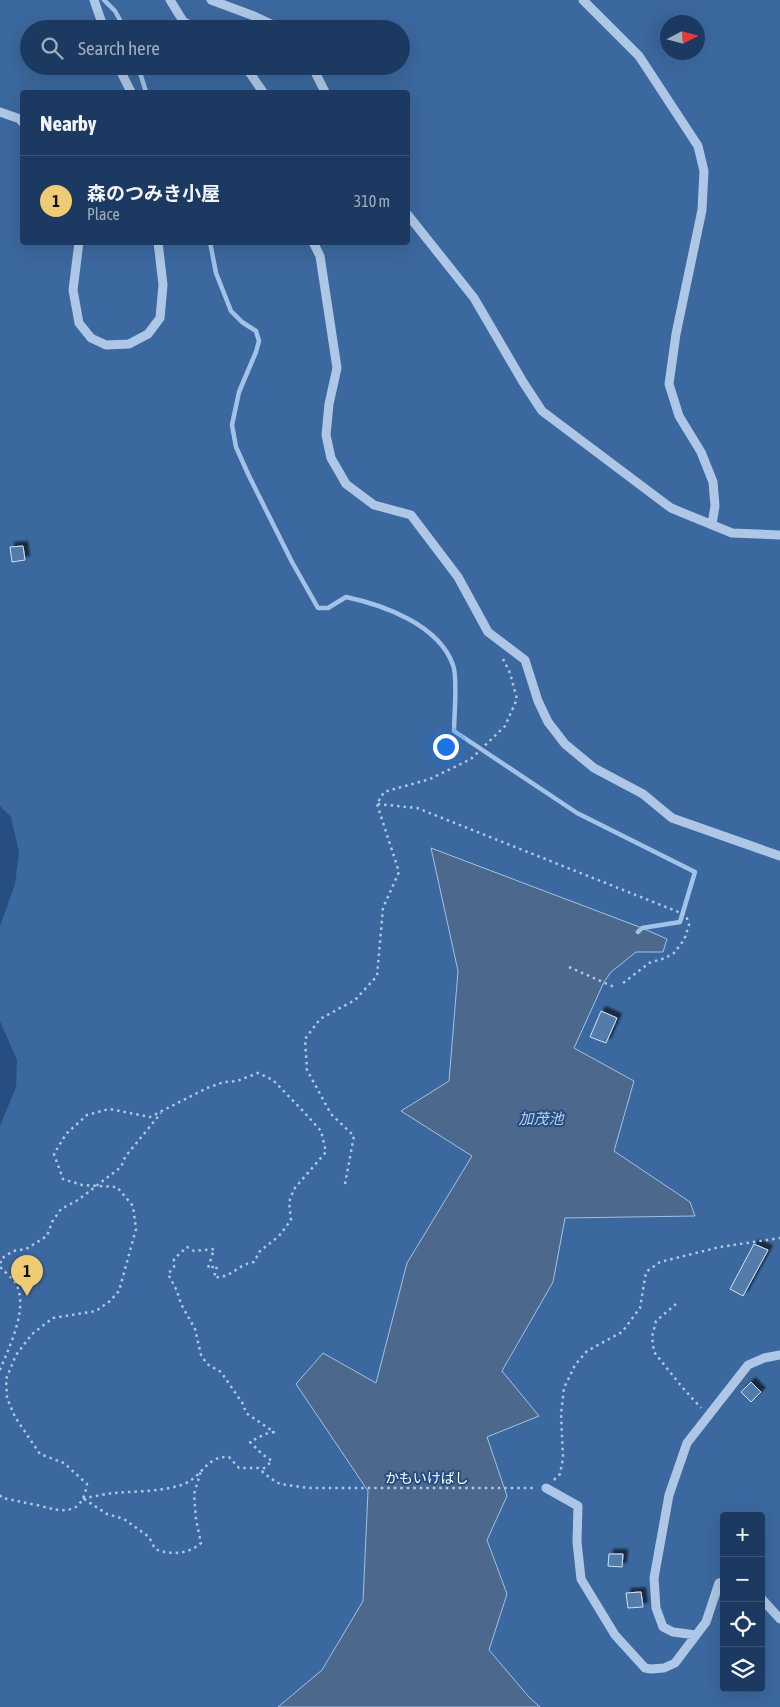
<!DOCTYPE html>
<meta charset="utf-8">
<style>
body{margin:0;font-family:"Asap Condensed","Noto Sans JP",sans-serif;background:#254167;color:#f1f3f6}
.controls{position:absolute;right:15px;bottom:15px;display:grid;overflow:hidden;border-radius:5px;box-shadow:0 5px 20px #0002}
.controls button{width:45px;height:45px;display:grid;place-items:center;padding:0;border:0;border-bottom:1px solid #3a5476;background:#1c3a61;color:#f1f3f6;font:25px sans-serif}
.compass{position:absolute;left:660px;top:15px;width:45px;height:45px;border-radius:50%;background:#1c3a61;box-shadow:0 5px 20px #0002;rotate:84deg}
.you{position:absolute;left:445px;top:746px;width:18px;height:18px;margin:-12px;border:4px solid #fff;border-radius:50%;background:#1a73e8;box-shadow:0 0 0 8px #1a73e833}
.badge{display:grid;place-items:center;width:32px;height:32px;border-radius:50%;background:#efcb73;color:#111;font-size:16px;font-weight:700}
.pin{position:absolute;translate:-50% -41px;filter:drop-shadow(0 1px 2px #0008)}
.pin::after{content:'';position:absolute;top:26px;width:18px;height:15px;background:inherit;clip-path:polygon(0 0,100% 0,50% 100%)}
.list{margin:0;padding:0;list-style:none}
h2{display:flex;justify-content:space-between;align-items:center;height:65px;margin:0;padding:0 20px;font-size:21px}
h2 small{font-size:16px;font-weight:400;color:#a0adbd}
.list li{display:grid;grid-template-columns:32px 1fr auto;gap:15px;align-items:center;box-sizing:border-box;height:90px;padding:0 20px;border-top:1px solid #3a5476}
.list b{display:block;font-size:19px;white-space:nowrap}
.list p{margin:0;font-size:16px;white-space:nowrap;color:#a0adbd}
.list em{font-size:16px;font-style:normal;color:#a0adbd}
.icon{flex:none;width:28px;height:28px;fill:none;stroke:currentColor;stroke-width:2;stroke-linecap:round;stroke-linejoin:round}
.map{position:relative;flex:none;width:780px;height:1707px;overflow:hidden}
.search{position:absolute;background:#1c3a61;box-shadow:0 5px 20px #0002;left:20px;top:20px;width:390px;height:55px;display:flex;align-items:center;gap:12px;box-sizing:border-box;padding:0 18px;border-radius:28px;color:#a0adbd;font-size:19px}
.panel{position:absolute;background:#1c3a61;box-shadow:0 5px 20px #0002;left:20px;top:90px;width:390px;height:155px;border-radius:5px}
.map>svg:first-child{display:block}
</style>
<div class="map">
<svg width="780" height="1707" viewBox="0 0 780 1707">
<defs>
<filter id="shadow"><feDropShadow dx="4.5" dy="-4.5" stdDeviation="1" flood-color="#0009"/></filter>
</defs>
<rect width="100%" height="100%" fill="#264e81"/>
<path fill="#3b689e" fill-rule="evenodd" d="M0,0h780v1707h-240l-11,-10 -40,-47 18,-56 -20,-54 20,-44 -20,-59 15,-65 51,-90 12,-64 130,-2 -5,-14 -76,-51 20,-70 -60,-33 30,-66 7,-10 25,-20h27l-232,-103 27,122 -9,110 -48,30 71,45 -65,107 -31,120 -53,-30 -27,31 72,107 -5,110 -41,69 -44,37h-278v-581l16,-39 1,-27 -17,-39v-95l15,-42 4,-32 -8,-35 -11,-11zM668,22h30v30h-30zM29,29h372v37h-372zM22,92h386v150h-386zM724,1516h37v172h-37z"/>
<path fill="#4c698d" stroke="#a2c2e7" d="M431,848l211,80 25,11 -4,13h-27l-25,20 -7,10 -30,66 60,33 -20,70 76,51 5,14 -130,2 -12,64 -51,89 37,45 -52,21 20,59 -20,44 20,54 -18,56 40,47 11,10h-262l44,-37 41,-69 5,-110 -72,-107 27,-31 53,30 31,-120 65,-107 -71,-45 48,-30 9,-110z"/>
<g fill="none" stroke-linecap="round" stroke-linejoin="round">
<path stroke="#a2c2e7" stroke-width="4.5" d="M104,0l11,11 10,18
M138,66l8,26
M210,242l6,31 15,38 11,11 14,9 3,10 -3,11 -17,40 -7,33 4,22 13,29 43,86 26,46h10l18,-11c38,8 93,28 107,68 5,12 1,51 1,66l123,82 118,59 -15,50 -38,6 -4,4"/>
</g>
<path fill="#537bab" stroke="#d1e1f5" filter="url(#shadow)" d="M23,546l2,14 -13,2 -2,-15z
M601,1011l16,7 -11,25 -16,-6z
M754,1244l14,6 -25,46 -13,-7z
M751,1382l10,10 -10,10 -10,-10z
M609,1554h14l-1,13 -14,-1z
M641,1592l2,15 -15,1 -2,-15z"/>
<g fill="none" stroke-linecap="round" stroke-linejoin="round">
<path stroke="#aec7e6" stroke-width="2.5" stroke-dasharray="2.5 4" stroke-linecap="butt" d="M503,659l7,14 7,26 -12,27 -34,33 -41,20 -46,13 -7,12 40,4 269,107 3,10 -5,15 -10,13 -9,5 -16,5 -27,21
M569,967l45,20
M345,1184l9,-48 -23,-22 -24,-44 -2,-31 15,-20 35,-19 22,-24 6,-68 16,-36 -22,-68
M676,1304l-20,17 -4,16 2,15 28,35 19,21
M0,1370c9,-23 29,-62 16,-86 -4,-6 -11,-12 -16,-17l1,-8 12,-8 13,-2 21,-13 5,-14 9,-13 17,-9 43,-33 4,-10 36,-44
M554,1480l6,-6 3,-16 -2,-44 3,-26 11,-23 12,-14 35,-19 18,-24 6,-36 14,-10 60,-15 60,-9
M0,1495l2,3c12,2 23,5 35,7 25,7 45,12 50,-21l-23,-21 -24,-9 -25,-37 -8,-19 -1,-19 10,-24 16,-21 21,-16 43,-7 14,-10 9,-10 17,-62 -3,-23 -16,-19 -35,-2 -19,-6 -9,-25 12,-20 21,-19 22,-6 41,8 57,-29 17,-6 13,-1 21,-8 15,7 30,31 18,20 5,21 -32,37 -5,13 2,18 -12,16 -19,15 -6,11c-16,2 -23,17 -40,15l3,-11 -9,2 6,-19 -20,2 -7,-4 -13,12v8l-6,7 9,17 4,13 14,25 6,26 6,9 14,8 22,32 3,9 28,19 -9,2 -15,8 12,12 10,7 -10,9
M83,1498c10,-1 21,-4 31,-5 23,-2 48,-1 70,-9 18,-7 23,-29 45,-27l10,11h19l12,10 10,6 28,4h227
M84,1499l23,15 17,5 25,18 6,12c16,6 32,6 46,-6l-5,-24 -2,-25 7,-23"/>
<path stroke="#aec7e6" stroke-width="9" d="M94,0l10,29
M170,0l13,21 13,8
M211,0l43,16 28,13
M583,0l56,56 59,90 6,25 -2,39 -26,124 -7,50 10,32 22,36 12,30 2,24 -3,18
M118,66l13,26
M245,66l18,26
M312,66l13,26
M0,112l20,7 2,3
M408,215l66,83 49,84 19,29 129,97 61,25 48,2
M79,242l-6,48 6,33 12,15 15,7 23,-1 19,-10 12,-16 3,-33 -5,-43
M313,242l7,14 17,112 -8,36 -3,31 5,23 15,26 28,21 37,10 47,62 30,55 37,28 13,41 10,21 17,22 29,24 49,26 29,24 108,38
M546,1488l32,18 -1,36 4,37 34,56 30,33 6,1 13,-1 11,-5 31,-41 13,-39 5,-1
M761,1598l19,21
M696,1635l-23,-3 -10,-5 -7,-19 -2,-30 15,-83 18,-52 61,-78 16,-7 16,-3"/>
</g>
<g text-anchor="middle" stroke-width="4" stroke-linejoin="round" paint-order="stroke">
<g font-size="14" fill="#fff" stroke="#264e81">
<text x="427" y="1483">かもいけばし</text>
</g>
<g font-size="15" font-style="italic" fill="#b9d1ee" stroke="#264e81">
<text x="541" y="1124">加茂池</text>
</g>
</g>
</svg>
<div class="controls">
<button>+</button>
<button>−</button>
<button><svg class="icon" aria-label="locate" viewBox="0 0 24 24"><circle cx="12" cy="12" r="6"/><path d="M12 2v4M12 18v4M2 12h4M18 12h4"/></svg></button>
<button><svg class="icon" aria-label="layers" viewBox="0 0 24 24"><path d="M12 4l9 5-9 5-9-5zM3 14l9 5 9-5"/></svg></button>
</div>
<svg class="compass" viewBox="-18 -18 36 36"><path d="M0-13l5 13h-10z" fill="#e53935"/><path d="M0 13l5-13h-10z" fill="#a0adbd"/></svg>
<div class="you"></div>
<div class="pin badge" style="left:27px;top:1296px">1</div>
<div class="search"><svg class="icon" aria-label="search" viewBox="0 0 24 24"><circle cx="10" cy="10" r="6"/><path d="M15 15l6 6"/></svg>Search here</div>
<section class="panel">
<h2>Nearby<small></small></h2>
<ul class="list">
<li><span class="badge">1</span><div><b>森のつみき小屋</b><p>Place</p></div><em>310 m</em></li>
</ul>
</section>
</div>
